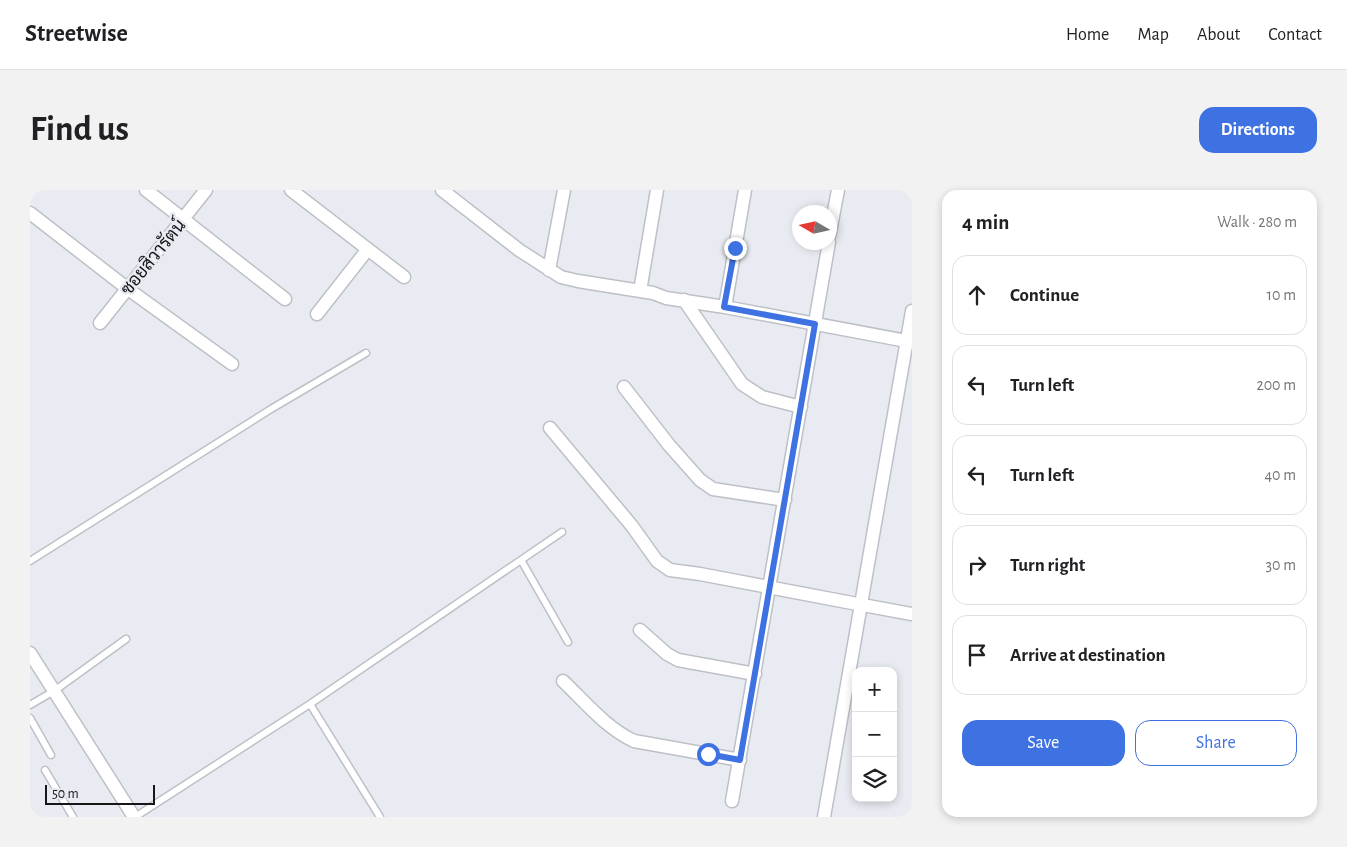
<!DOCTYPE html>
<meta charset="utf-8">
<style>
body{margin:0;font-family:"Alegreya Sans",Sarabun,sans-serif;background:#f2f2f2;color:#202124}
.controls{position:absolute;right:15px;bottom:15px;display:grid;overflow:hidden;border-radius:10px;box-shadow:0 2px 8px #0003}
.controls button{width:45px;height:45px;display:grid;place-items:center;padding:0;border:0;border-bottom:1px solid #e0e0e0;background:#fff;color:#202124;font:25px sans-serif}
.compass{position:absolute;left:762px;top:15px;width:45px;height:45px;border-radius:50%;background:#fff;box-shadow:0 2px 8px #0003;rotate:279deg}
.scale{position:absolute;left:15px;bottom:12px;width:110px;box-sizing:border-box;padding-left:5px;border:2px solid #17171a;border-top:0;font-size:14px;line-height:18px;white-space:nowrap;color:#17171a;-webkit-text-stroke:4px #e9ebf2;paint-order:stroke}
.stop{position:absolute;width:15px;height:15px;margin:-11px;border:4px solid #3e72e2;border-radius:50%;background:#fff}
.stop.end{background:#3e72e2;border-color:#fff;box-shadow:0 1px 5px #0008}
.list{margin:0;padding:0;list-style:none}
h2{display:flex;justify-content:space-between;align-items:center;height:65px;margin:0;padding:0 20px;font-size:21px}
h2 small{font-size:16px;font-weight:400;color:#757577}
.list li{display:grid;grid-template-columns:32px 1fr auto;gap:15px;align-items:center;box-sizing:border-box;height:80px;margin:0 10px 10px;padding:0 10px;border:1px solid #e0e0e0;border-radius:15px}
.list b{display:block;font-size:19px;white-space:nowrap}
.list em{font-size:16px;font-style:normal;color:#757577}
.actions{display:flex;gap:10px;padding:15px 20px}
.actions a{flex:1;padding:11px 0;border:1px solid #3e72e2;border-radius:15px;text-align:center;font-size:18px;color:#3e72e2}
.actions .main{background:#3e72e2;color:#fff}
.icon{flex:none;width:28px;height:28px;fill:none;stroke:currentColor;stroke-width:2;stroke-linecap:round;stroke-linejoin:round}
.map{position:relative;flex:none;width:882px;height:627px;overflow:hidden;border-radius:15px}
header{display:flex;align-items:center;gap:30px;box-sizing:border-box;height:70px;padding:0 25px;background:#fff;border-bottom:1px solid #e0e0e0}
header strong{font-size:24px}
nav{display:flex;gap:28px;margin-inline-start:auto;font-size:18px}
.intro{display:flex;align-items:center;justify-content:space-between;box-sizing:border-box;height:120px;padding:0 30px}
h1{margin:0;font-size:35px}
.button{padding:12px 22px;border-radius:15px;background:#3e72e2;color:#fff;font-size:18px;font-weight:700}
main{display:flex;gap:30px;padding:0 30px}
aside{flex:1;background:#fff;border-radius:15px;box-shadow:0 2px 8px #0003}
.map>svg:first-child{display:block}
</style>
<header>
<strong>Streetwise</strong>
<nav><a>Home</a><a>Map</a><a>About</a><a>Contact</a></nav>
</header>
<div class="intro"><h1>Find us</h1><a class="button">Directions</a></div>
<main>
<div class="map">
<svg width="882" height="627" viewBox="0 0 882 627">
<rect width="100%" height="100%" fill="#e9ebf2"/>
<g fill="none" stroke-linecap="round" stroke-linejoin="round">
<g stroke="#bec0c7" stroke-width="9">
<path id="service" d="M491,370l47,82
M0,371l241,-152 95,-56
M280,514l70,113
M0,515l24,-14 72,-52
M0,528l21,37
M15,580l28,47
M105,627l175,-113 252,-172"/>
</g>
<g stroke="#bec0c7" stroke-width="15">
<path id="minor" d="M116,0l139,109
M261,0l113,87
M412,0l77,60 42,27 17,4 75,12 13,5 59,9 187,35
M0,23l98,76 104,75
M799,47l9,-47
M519,80l15,-80
M610,101l17,-101
M654,110l58,84 20,13 39,10
M695,117l20,-117
M287,124l51,-65
M70,133l106,-133
M594,197l45,58 31,35 13,9 72,11
M520,238l82,98 25,35 13,9 30,4 152,29 60,11
M610,440l27,24 11,6 77,14
M0,463l104,164
M533,491c22,21 43,47 71,60l106,19
M702,611l97,-559
M794,627l88,-506"/>
</g>
<use href="#service" stroke="#fff" stroke-width="6"/>
<use href="#minor" stroke="#fff" stroke-width="12"/>
</g>
<g fill="none" stroke-linecap="round" stroke-linejoin="round">
<path stroke="#3e72e2" stroke-width="6" d="M678,564l32,6 75,-436 -91,-17 11,-59"/>
</g>
<g text-anchor="middle" stroke-width="5" stroke-linejoin="round" paint-order="stroke">
<g font-size="18" fill="#17171a" stroke="#e9ebf2">
<text transform="translate(123 67) rotate(-51)" y="6">ซอยสิวารัตน์</text>
</g>
</g>
</svg>
<div class="controls">
<button>+</button>
<button>−</button>
<button><svg class="icon" aria-label="layers" viewBox="0 0 24 24"><path d="M12 4l9 5-9 5-9-5zM3 14l9 5 9-5"/></svg></button>
</div>
<svg class="compass" viewBox="-18 -18 36 36"><path d="M0-13l5 13h-10z" fill="#e53935"/><path d="M0 13l5-13h-10z" fill="#757577"/></svg>
<div class="scale">50 m</div>
<div class="stop" style="left:678px;top:564px"></div>
<div class="stop end" style="left:705px;top:58px"></div>
</div>
<aside>
<h2>4 min<small>Walk · 280 m</small></h2>
<ul class="list">
<li><svg class="icon" aria-label="ahead" viewBox="0 0 24 24"><path d="M12 20V5M6 11l6-6 6 6"/></svg><div><b>Continue</b></div><em>10 m</em></li>
<li><svg class="icon" aria-label="left" viewBox="0 0 24 24"><path d="M17 20v-9H6M10 6l-5 5 5 5"/></svg><div><b>Turn left</b></div><em>200 m</em></li>
<li><svg class="icon" aria-label="left" viewBox="0 0 24 24"><path d="M17 20v-9H6M10 6l-5 5 5 5"/></svg><div><b>Turn left</b></div><em>40 m</em></li>
<li><svg class="icon" aria-label="right" viewBox="0 0 24 24"><path d="M7 20v-9h11M14 6l5 5-5 5"/></svg><div><b>Turn right</b></div><em>30 m</em></li>
<li><svg class="icon" aria-label="arrive" viewBox="0 0 24 24"><path d="M6 21V4h12l-3 4 3 4H6"/></svg><div><b>Arrive at destination</b></div></li>
</ul>
<div class="actions"><a class="main">Save</a><a>Share</a></div>
</aside>
</main>
